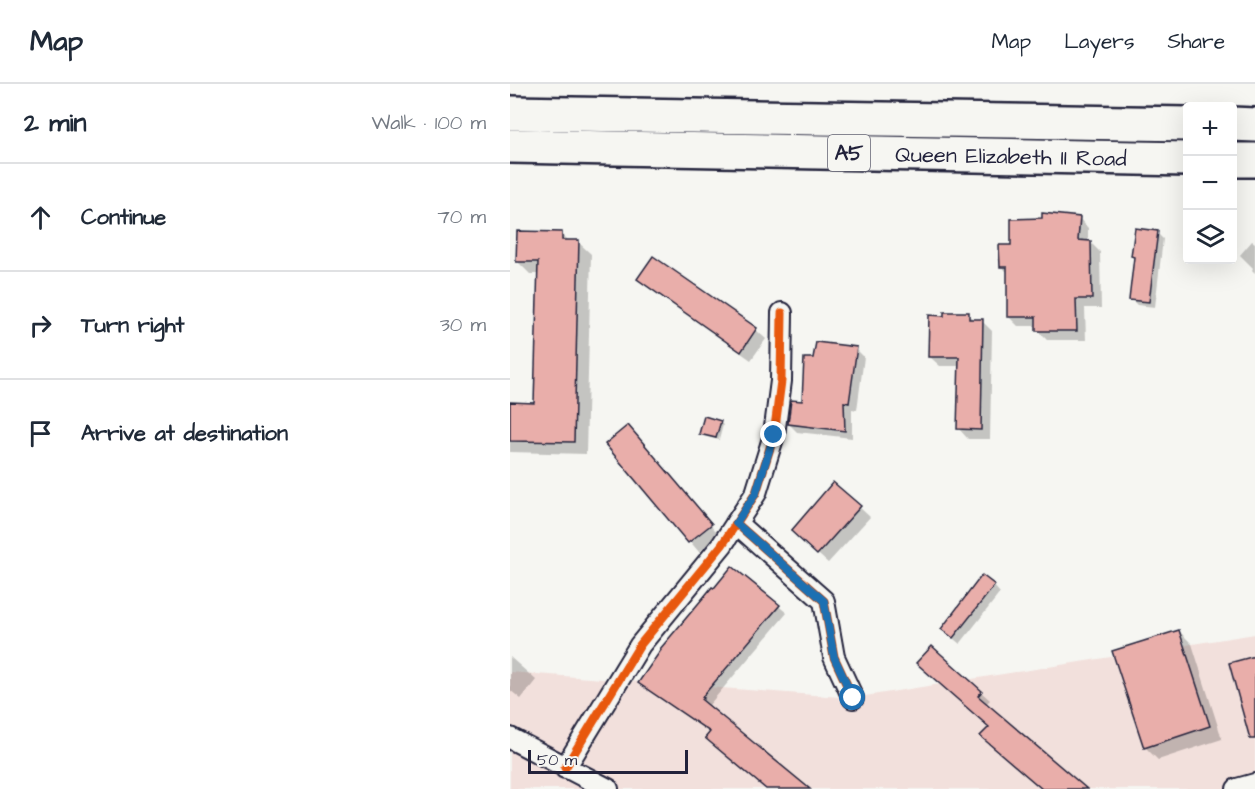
<!DOCTYPE html>
<meta charset="utf-8">
<style>
body{margin:0;font-family:"Architects Daughter",sans-serif;background:#f6f6f7;color:#1f2937}
.controls{position:absolute;right:18px;top:18px;display:grid;overflow:hidden;border-radius:6px;box-shadow:0 6px 24px #0002}
.controls button{width:54px;height:54px;display:grid;place-items:center;padding:0;border:0;border-bottom:2px solid #e0e1e3;background:#fff;color:#1f2937;font:30px sans-serif}
.scale{position:absolute;left:18px;bottom:15px;width:160px;box-sizing:border-box;padding-left:6px;border:3px solid #22223b;border-top:0;font-size:16px;line-height:21px;white-space:nowrap;color:#22223b;-webkit-text-stroke:4px #f6f6f2;paint-order:stroke}
.stop{position:absolute;width:18px;height:18px;margin:-14px;border:4px solid #1f6fb2;border-radius:50%;background:#fff}
.stop.end{background:#1f6fb2;border-color:#fff;box-shadow:0 2px 6px #0008}
.list{margin:0;padding:0;list-style:none}
h2{display:flex;justify-content:space-between;align-items:center;height:78px;margin:0;padding:0 24px;font-size:26px}
h2 small{font-size:20px;font-weight:400;color:#747a83}
.list li{display:grid;grid-template-columns:39px 1fr auto;gap:18px;align-items:center;box-sizing:border-box;height:108px;padding:0 24px;border-top:2px solid #e0e1e3}
.list b{display:block;font-size:22px;white-space:nowrap}
.list em{font-size:20px;font-style:normal;color:#747a83}
.icon{flex:none;width:33px;height:33px;fill:none;stroke:currentColor;stroke-width:2;stroke-linecap:round;stroke-linejoin:round}
.map{position:relative;flex:none;width:745px;height:705px;overflow:hidden}
header{display:flex;align-items:center;gap:36px;box-sizing:border-box;height:84px;padding:0 30px;background:#fff;border-bottom:2px solid #e0e1e3}
header strong{font-size:28px}
nav{display:flex;gap:33px;margin-inline-start:auto;font-size:21px}
main{display:flex}
aside{flex:1;background:#fff}
.map>svg:first-child{display:block}
</style>
<header>
<strong>Map</strong>
<nav><a>Map</a><a>Layers</a><a>Share</a></nav>
</header>
<main>
<aside>
<h2>2 min<small>Walk · 100 m</small></h2>
<ul class="list">
<li><svg class="icon" aria-label="ahead" viewBox="0 0 24 24"><path d="M12 20V5M6 11l6-6 6 6"/></svg><div><b>Continue</b></div><em>70 m</em></li>
<li><svg class="icon" aria-label="right" viewBox="0 0 24 24"><path d="M7 20v-9h11M14 6l5 5-5 5"/></svg><div><b>Turn right</b></div><em>30 m</em></li>
<li><svg class="icon" aria-label="arrive" viewBox="0 0 24 24"><path d="M6 21V4h12l-3 4 3 4H6"/></svg><div><b>Arrive at destination</b></div></li>
</ul>
</aside>
<div class="map">
<svg width="745" height="705" viewBox="0 0 745 705">
<rect width="100%" height="100%" fill="#f6f6f2"/>
<filter id="ink" filterUnits="userSpaceOnUse"><feTurbulence type="fractalNoise" baseFrequency=".0167" numOctaves="2"/><feDisplacementMap in="SourceGraphic" scale="12" xChannelSelector="R" yChannelSelector="G"/><feConvolveMatrix kernelMatrix="1 2 1 2 8 2 1 2 1" color-interpolation-filters="sRGB"/></filter>
<g filter="url(#ink)">
<path fill="#f2e0dc" d="M745,550v155h-745v-117l343,26z"/>
<path fill="#0003" d="M569,134l9,10v14l3,1 9,9 1,56h-16l1,32h-39l-9,-9v-5h-20l-9,-9v-43l-8,-8 12,-19z
M647,149l6,6 -8,68 -18,-2 -6,-6 4,-40 -3,-3z
M52,150l7,7 9,1 13,12 -5,200 -76,-2v-48h26l3,-130h-9l-13,-13z
M742,157l3,2v30l-3,-3 1,-2 -13,-13z
M144,174l102,72 10,9 -15,21 -102,-72 -10,-9z
M458,230l7,7h7l10,10 -2,108h-22l-9,-10 1,-63h-20l-10,-9 15,-40z
M346,265l8,8 -7,53 -5,-1v29l-55,-6 -8,-8 14,-21 12,-43z
M210,338l3,3 -4,15 -16,-4 -2,-3z
M124,351l82,96v-1l4,4 -21,18 -92,-108z
M324,400l36,33 -42,46 -25,-22z
M222,484l55,45 -78,92 97,84h-40l-52,-43 -7,-8 4,-4 -63,-44 -8,-8z
M484,502l6,7 -40,51 -11,-9z
M669,547l13,13 30,95 -64,21 -13,-13z
M422,564l58,52 -4,4 98,85h-41l-53,-62z
M0,573l26,23 -15,19 -11,-9z"/>
<path fill="#e9aeaa" stroke="#22223b" stroke-width="1.5" d="M532,129l38,4 -2,23 13,1 1,58h-16l1,32h-41v-14h-29v-50h-7l-1,-22h12v-26l31,-1z
M625,144l23,3 -9,71 -20,-2 5,-43 -3,-1z
M7,147l45,1v8h17l-5,202 -64,-1v-39l24,1 4,-141h-22z
M143,172l104,72 -16,24 -104,-73z
M434,228h25v7h14l-2,111 -24,-1 2,-72h-31l1,-42 15,1z
M306,258l41,5 -8,56 -5,-1 1,29 -57,-7 3,-24 11,1 2,-43h9z
M194,332l17,5 -5,17 -17,-4z
M118,341l84,99 -24,19 -83,-99z
M323,398l28,24 -44,49 -26,-24z
M222,482l48,39 -78,92 2,1 -2,2 108,89h-44l-61,-51 5,-6 -72,-49 23,-33 -1,-1 43,-51 9,-11 2,1z
M472,491l13,10 -42,53 -12,-9z
M669,546l31,96 -66,22 -32,-97z
M422,562l50,45 -4,5 109,93h-45l-62,-53 9,-9 -73,-64z
M745,572v83h-5l-21,-76z"/>
<g fill="none" stroke-linecap="round" stroke-linejoin="round">
<g stroke="#22223b" stroke-width="24">
<path id="street" d="M226,439l88,78 10,56 19,41
M0,654l98,51
M55,684l75,-123 82,-100 34,-52 18,-58 7,-54 1,-68
M727,705l18,-5"/>
</g>
<g stroke="#22223b" stroke-width="38">
<g id="highway">
<path d="M0,29l678,11"/>
<path d="M722,40l23,1"/>
<path id="s1" d="M0,62l678,13"/>
<path d="M722,76h23"/>
</g>
</g>
<use href="#street" stroke="#f6f6f2" stroke-width="20"/>
<use href="#highway" stroke="#f6f6f2" stroke-width="33"/>
<g stroke="#f6f6f2" stroke-width="13">
<path id="cycleway" d="M226,439l88,78 10,56 19,41
M55,684l75,-123 82,-100 34,-52 18,-58 7,-54 1,-68"/>
</g>
<use href="#cycleway" stroke="#e8590c" stroke-width="9"/>
</g>
</g>
<g fill="none" stroke-linecap="round" stroke-linejoin="round" filter="url(#ink)">
<path stroke="#1f6fb2" stroke-width="8" d="M264,351l-18,58 -20,30 88,78 10,56 19,41"/>
</g>
<g text-anchor="middle" stroke-width="4.5" stroke-linejoin="round" paint-order="stroke">
<rect fill="#f6f6f2" stroke="#626272" stroke-width="1.5" x="318" y="51" width="42" height="36" rx="4.5"/>
<g font-size="21" font-weight="bold" fill="#22223b">
<text x="339" y="76">A5</text>
</g>
<g font-size="22" fill="#22223b" stroke="#f6f6f2">
<text dy="8" stroke="none"><textPath href="#s1" startOffset="501">Queen Elizabeth II Road</textPath></text>
</g>
</g>
</svg>
<div class="controls">
<button>+</button>
<button>−</button>
<button><svg class="icon" aria-label="layers" viewBox="0 0 24 24"><path d="M12 4l9 5-9 5-9-5zM3 14l9 5 9-5"/></svg></button>
</div>
<div class="scale">50 m</div>
<div class="stop" style="left:343px;top:614px"></div>
<div class="stop end" style="left:264px;top:351px"></div>
</div>
</main>
